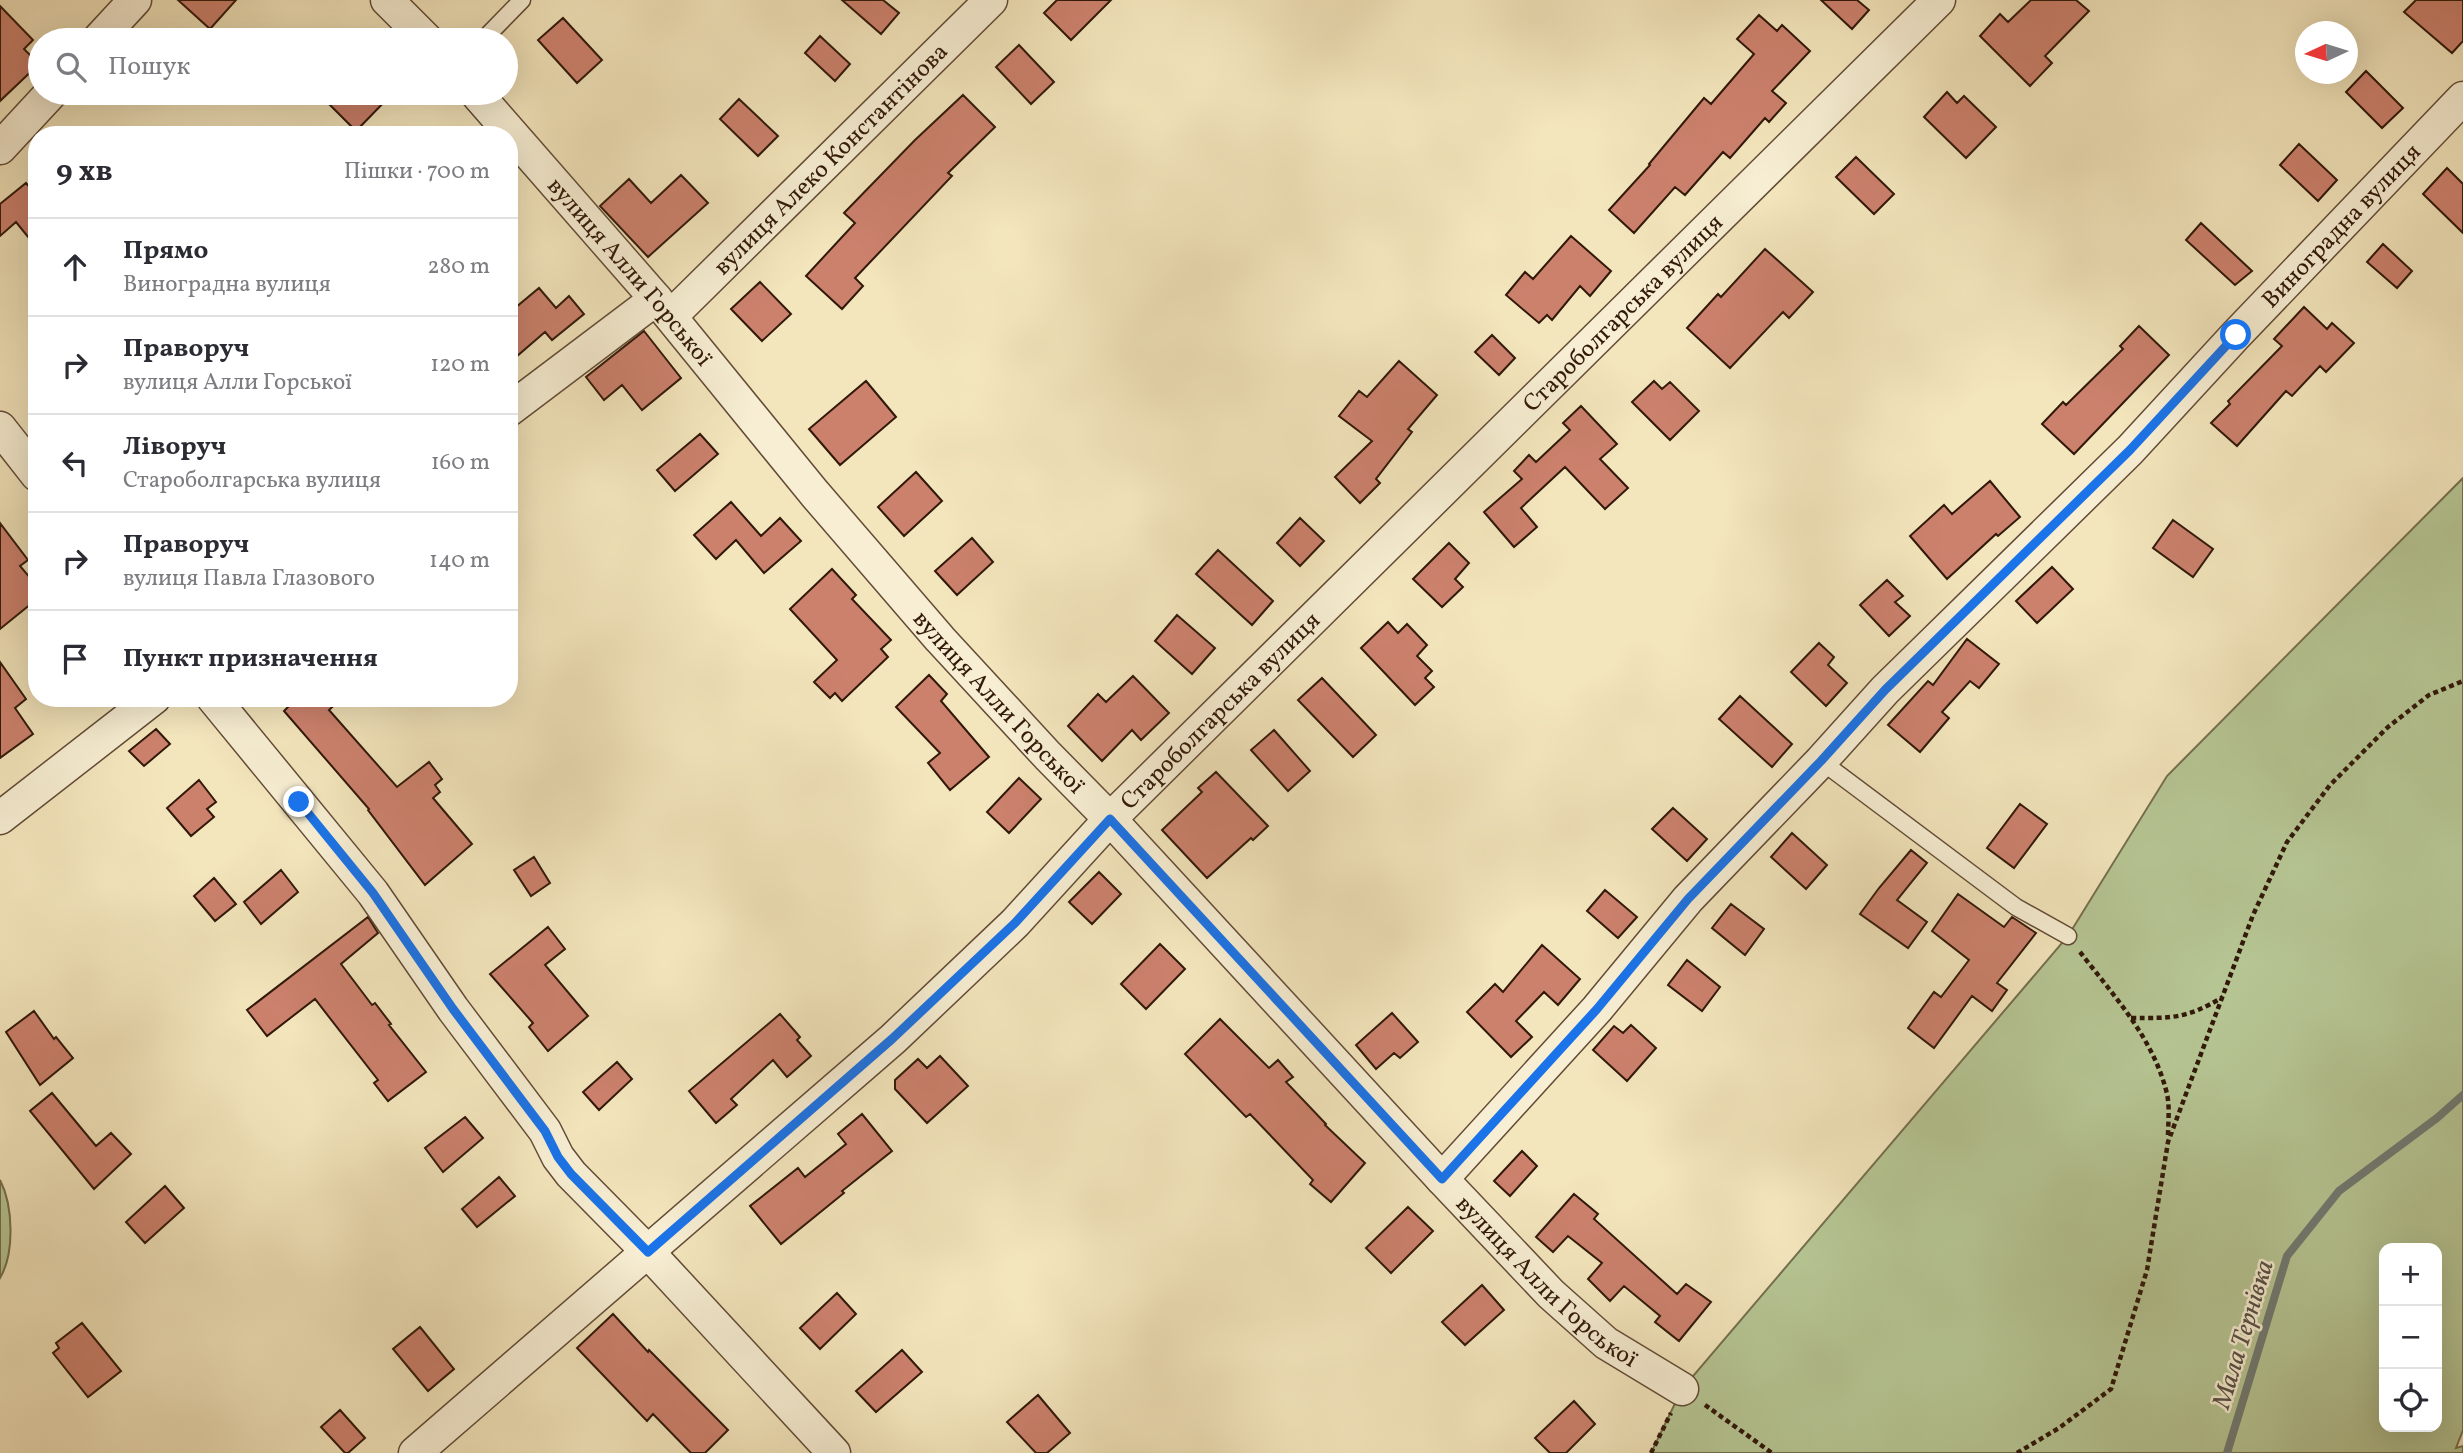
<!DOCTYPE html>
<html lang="uk">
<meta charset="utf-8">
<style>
body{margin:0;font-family:Vollkorn,serif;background:#f2f2f3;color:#2b2b33}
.controls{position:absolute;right:21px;bottom:21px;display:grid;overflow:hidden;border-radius:14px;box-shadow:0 7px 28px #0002}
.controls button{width:63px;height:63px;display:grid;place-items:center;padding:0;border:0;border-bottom:2px solid #e1e1e2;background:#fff;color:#2b2b33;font:35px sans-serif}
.compass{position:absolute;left:2295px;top:21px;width:63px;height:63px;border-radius:50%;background:#fff;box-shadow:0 7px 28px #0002;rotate:266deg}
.stop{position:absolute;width:21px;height:21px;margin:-16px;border:5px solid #1a73e8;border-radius:50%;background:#fff}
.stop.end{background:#1a73e8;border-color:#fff;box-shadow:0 2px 7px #0008}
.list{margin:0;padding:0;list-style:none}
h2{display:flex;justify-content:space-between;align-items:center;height:91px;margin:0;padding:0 28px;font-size:30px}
h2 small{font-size:23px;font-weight:400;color:#7c7c81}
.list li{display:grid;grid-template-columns:46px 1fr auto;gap:21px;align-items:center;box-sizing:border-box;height:98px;padding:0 28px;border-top:2px solid #e1e1e2}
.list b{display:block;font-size:26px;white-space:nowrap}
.list p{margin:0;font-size:23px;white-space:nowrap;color:#7c7c81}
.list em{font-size:23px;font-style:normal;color:#7c7c81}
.icon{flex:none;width:38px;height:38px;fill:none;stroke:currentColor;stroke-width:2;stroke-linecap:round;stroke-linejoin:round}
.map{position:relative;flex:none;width:2463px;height:1453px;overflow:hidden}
.search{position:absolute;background:#fff;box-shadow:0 7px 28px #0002;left:28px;top:28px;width:490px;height:77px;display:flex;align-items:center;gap:18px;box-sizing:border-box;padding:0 24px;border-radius:38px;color:#7c7c81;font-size:26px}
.panel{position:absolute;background:#fff;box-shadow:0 7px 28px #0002;left:28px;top:126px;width:490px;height:581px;border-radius:28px}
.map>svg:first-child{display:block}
</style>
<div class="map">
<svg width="2463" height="1453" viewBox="0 0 2463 1453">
<rect width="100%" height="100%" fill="#f3e5bc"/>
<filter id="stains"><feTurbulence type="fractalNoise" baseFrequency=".00286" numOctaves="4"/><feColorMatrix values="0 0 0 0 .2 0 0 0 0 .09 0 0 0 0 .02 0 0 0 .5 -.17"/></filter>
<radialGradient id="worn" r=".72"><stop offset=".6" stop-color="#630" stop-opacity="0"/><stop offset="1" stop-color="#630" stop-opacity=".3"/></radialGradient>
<path fill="#b6c694" stroke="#746f4e" stroke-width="2" fill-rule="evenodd" d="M2463,478v952l-7,18 7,-2v7h-812l31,-64 386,-453 99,-160zM2384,1248h53v179h-53z
M0,1180c13,25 15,73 0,98z"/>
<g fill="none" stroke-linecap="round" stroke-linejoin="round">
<path stroke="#727b73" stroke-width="8" d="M2227,1453l60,-197 52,-65 98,-73 26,-23"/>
</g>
<path fill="#cc816d" stroke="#311809" stroke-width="2" d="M178,0h58l-26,29z
M842,0h41l16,13 -18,21z
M1057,0h54l-40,40 -27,-27z
M1821,0h36l12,10 -17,19z
M2031,0h45l13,11 -44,45 7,7 -22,23 -50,-50 20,-22 8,8z
M2416,0h47v41l-11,12 -48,-41z
M0,6l33,34 -9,9 15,15 -39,37z
M1759,15l18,16 5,-6 28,26 -38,40 14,12 -17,19 -4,-4 -35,40 -7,-6 -38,43 -10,-8 -41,46 -25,-23 41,-45 -1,-1 55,-66 7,6 43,-50 -17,-15z
M563,18l39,42 -25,23 -39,-43z
M820,36l30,28 -15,17 -30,-28z
M1019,45l35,37 -23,22 -35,-37z
M2366,71l37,37 -21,20 -36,-36z
M1947,92l10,11 7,-7 32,31 -30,31 -42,-41z
M318,93h75l-37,38z
M963,95l32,32 -47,46 4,3 -97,102 8,8 -21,23 -36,-33 49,-53 -11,-10 71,-73z
M739,99l39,37 -20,20 -38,-37z
M2299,144l38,36 -19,21 -38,-36z
M1856,157l38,37 -20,20 -38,-37z
M2447,168l16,16v49l-40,-39z
M681,175l27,28 -60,54 -48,-51 29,-27 22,24z
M26,183l11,13v52l-21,-26 -16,14v-32z
M2201,223l51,48 -17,14 -49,-45z
M1571,236l40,35 -21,25 -10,-10 -28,34 -5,-5 -8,8 -33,-28 19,-23 8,7z
M2383,244l29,27 -15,17 -30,-26z
M1765,249l48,43 -24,26 -6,-6 -53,56 -43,-40 31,-34 3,3z
M760,282l31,32 -29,27 -31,-32z
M539,288l17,20 13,-12 15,18 -32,26 -7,-8 -36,31v-50z
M2304,307l23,22 5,-6 22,20 -28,29 -6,-6 -28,30 -6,-5 -49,55 -26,-23 19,-19 -2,-3 54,-55 -8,-7z
M2139,326l30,29 -95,99 -32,-30 21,-22 3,3 57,-56 -3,-3z
M644,331l37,47 -39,32 -20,-25 -18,15 -18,-23z
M1492,335l23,23 -16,17 -24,-23z
M1399,361l38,34 -29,34 4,3 -36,47 4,4 -20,20 -25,-26 37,-36 -33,-25 20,-25 8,6z
M866,381l30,36 -56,48 -31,-36z
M1654,381l8,8 8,-7 29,29 -29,29 -38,-38z
M1581,406l36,38 -17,15 28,29 -23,21 -40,-42 -44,41 16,19 -23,20 -30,-35 38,-33 -8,-8 15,-16 7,7 34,-32 -7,-7z
M700,434l18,20 -43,37 -18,-21z
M916,472l26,29 -38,35 -26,-29z
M1990,481l30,36 -22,19 -2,-2 -49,45 -37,-43 34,-31 8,9z
M731,502l30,34 19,-18 21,23 -37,32 -28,-33 -20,19 -22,-24z
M1300,518l24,23 -24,25 -23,-23z
M2173,520l40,29 -20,28 -40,-29z
M0,523l28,37 -8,6 17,20v13l-37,30z
M972,538l21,24 -36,33 -22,-24z
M1449,543l20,20 -14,16 8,8 -21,20 -29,-28z
M1218,550l55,51 -21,24 -56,-51z
M2052,567l21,22 -36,34 -21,-22z
M832,569l24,26 -4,4 39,41 -10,9 7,8 -46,44 -7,-8 -5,5 -16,-16 23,-22 -47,-51z
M1887,580l16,16 -8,6 15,14 -21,20 -29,-31z
M1177,615l38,33 -23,26 -37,-33z
M1388,622l10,11 9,-9 20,21 -10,11 15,15 -7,7 9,9 -19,18 -54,-57z
M1967,639l32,25 -20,24 -9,-7 -28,31 7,6 -29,34 -32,-27 40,-44 5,4z
M1819,643l15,14 -6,8 19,18 -21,23 -35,-34z
M0,662l26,37 -11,9 18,26 -33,24z
M929,675l18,19 -6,7 48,56 -39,33 -22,-27 12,-10 -44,-46z
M1133,676l36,37 -28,27 -9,-10 -30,31 -34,-35 30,-32 8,8z
M1322,678l54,57 -23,22 -55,-57z
M1740,696l52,48 -20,23 -53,-48z
M297,698h45l-13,12 68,77 32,-25 13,17 -7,6 5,7 -7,6 39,46 -47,41 -57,-75 1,-1 -85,-98z
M156,729l14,15 -26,22 -15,-15z
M1274,730l36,41 -22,20 -37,-41z
M1216,772l52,54 -15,14 -2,-2 -44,40 -45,-48 40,-38 -4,-4z
M1019,778l22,21 -32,34 -22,-21z
M199,780l17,22 -9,7 7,8 -23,19 -24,-28z
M2020,804l27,20 -33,44 -27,-20z
M1673,808l34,31 -20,22 -35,-32z
M1792,833l35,32 -21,24 -35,-32z
M1911,850l16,13 -30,37 30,22 -19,26 -48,-34 19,-26z
M534,857l16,26 -19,13 -17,-26z
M281,870l17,22 -37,32 -17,-22z
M1099,872l22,22 -29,30 -23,-22z
M214,878l22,26 -21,17 -21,-25z
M1605,890l32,27 -19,21 -31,-27z
M1958,894l46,33 8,-10 24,16 -39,50 10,7 -15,21 -20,-15 -38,52 -26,-20 26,-36 7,5 28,-37 -37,-29z
M1731,904l33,25 -19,26 -33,-27z
M368,917l10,16 -37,31 31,41 3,-2 16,21 -2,1 37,47 -38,29 -14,-18 4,-3 -63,-81 -48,37 -20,-26z
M548,927l17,22 -20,16 43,51 -40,35 -19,-24 4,-4 -43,-49z
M1160,944l25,25 -39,40 -25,-25z
M1542,945l38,34 -22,26 -14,-13 -28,29 16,16 -21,20 -44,-45 28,-28 8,8z
M1687,960l33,27 -18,24 -34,-26z
M34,1011l20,28 2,-2 17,21 -33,27 -34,-53z
M1392,1013l26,29 -18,16 -6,-5 -18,16 -20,-24z
M780,1014l20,23 -3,3 14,16 -24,21 -14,-17 -42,39 6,6 -21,18 -27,-32z
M1220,1019l49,49 9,-8 15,17 -7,5 40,42 -1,1 40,38 -34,39 -21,-18 3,-4 -63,-66 -4,3 -61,-63z
M1631,1025l25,23 -29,33 -34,-31 21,-24 9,7z
M940,1056l28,30 -41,37 -32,-34v-9l23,-21 9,9z
M617,1062l15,17 -33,31 -16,-18z
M52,1093l44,53 15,-13 20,21 -37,35 -64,-78z
M862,1114l30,37 -50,40 2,2 -63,51 -31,-38 48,-38 7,9 41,-33 -8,-10z
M465,1117l18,21 -40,34 -18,-24z
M1522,1151l15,15 -27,30 -16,-15z
M499,1177l16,19 -38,31 -15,-18z
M165,1186l19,22 -39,35 -19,-21z
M1574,1194l24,20 -4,5 83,75 9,-10 25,18 -32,39 -24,-19 5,-6 -36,-30 -14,15 -22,-22 14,-16 -34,-27 -15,16 -17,-15z
M1408,1207l25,24 -42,42 -25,-25z
M1482,1285l22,25 -39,35 -23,-23z
M837,1293l19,21 -36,35 -20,-21z
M613,1314l35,38 1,-2 79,80 -23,23h-14l-38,-39 -6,7 -70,-73z
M82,1323l39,48 -33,26 -35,-44 6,-5 -3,-5z
M420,1327l34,42 -26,22 -35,-42z
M902,1350l20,22 -46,40 -20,-21z
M1038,1395l32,38 -23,20h-11l-29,-31z
M1574,1401l21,23 -29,29h-16l-15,-15z
M340,1410l25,28 -17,15h-3l-24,-26z"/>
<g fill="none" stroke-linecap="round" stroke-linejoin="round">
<g stroke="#624b36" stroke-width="19">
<path id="service" d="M483,40l39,-40
M1821,761l195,146 52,29"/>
</g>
<g stroke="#624b36" stroke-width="35">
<g id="minor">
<path d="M387,0l40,40"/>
<path d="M98,40l37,-40"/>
<path id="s1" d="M476,93l180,206 159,195 125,145 108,117 62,63 332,360 109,115 55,49 76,46"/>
<path d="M0,148l51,-55"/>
<path id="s2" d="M671,316l320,-316"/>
<path d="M509,410l147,-111"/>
<path d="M0,428l37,47"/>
<path d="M213,698l160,195 80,116 92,122 13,26 13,17 77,78 186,201"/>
<path d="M0,818l154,-120"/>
<path id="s3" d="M1442,1179l155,-170 91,-110 133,-138 64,-71 245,-240 106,-115 227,-237"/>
<path id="s4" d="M415,1453l478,-414 122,-116 95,-104 829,-819"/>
</g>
</g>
<path stroke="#311809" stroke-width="4.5" stroke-dasharray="5 3.5" stroke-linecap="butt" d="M2080,952c34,44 74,87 87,142 3,14 1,30 1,44
M2131,1018c42,0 55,1 92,-21
M1705,1405l67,48
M1651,1453l20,-40
M2017,1453l42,-25 52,-39 36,-119 21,-128 85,-227 34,-73 43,-57 58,-58 41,-32 34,-14"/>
<use href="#service" stroke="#f7eed3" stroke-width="16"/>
<use href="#minor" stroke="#f7eed3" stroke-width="32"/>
</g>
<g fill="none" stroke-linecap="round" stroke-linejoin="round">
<path stroke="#1a73e8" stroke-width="9" d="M299,802l74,91 80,116 92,122 13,26 13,17 77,78 244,-213 123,-116 95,-104 332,360 155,-170 91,-110 133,-138 64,-71 245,-240 106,-115"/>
</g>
<g text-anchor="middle" stroke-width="5" stroke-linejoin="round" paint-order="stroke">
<g font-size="24" fill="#311809" stroke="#f7eed3">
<text dy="8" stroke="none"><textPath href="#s2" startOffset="224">вулиця Алеко Константінова</textPath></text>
<text dy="8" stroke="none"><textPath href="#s3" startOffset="1311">Виноградна вулиця</textPath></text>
<text dy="8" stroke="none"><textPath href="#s1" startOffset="236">вулиця Алли Горської</textPath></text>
<text dy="8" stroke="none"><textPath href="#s4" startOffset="1662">Староболгарська вулиця</textPath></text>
<text dy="8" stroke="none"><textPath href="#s1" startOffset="803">вулиця Алли Горської</textPath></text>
<text dy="8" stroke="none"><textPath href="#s4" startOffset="1096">Староболгарська вулиця</textPath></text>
<text dy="8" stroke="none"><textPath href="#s1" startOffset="1601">вулиця Алли Горської</textPath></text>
</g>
<g font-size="26" font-style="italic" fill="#575247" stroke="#f7eed3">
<text transform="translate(2242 1334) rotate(-73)" y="9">Мала Тернівка</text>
</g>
</g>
<rect width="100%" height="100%" filter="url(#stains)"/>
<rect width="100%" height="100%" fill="url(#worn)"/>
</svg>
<div class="controls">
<button>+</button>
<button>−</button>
<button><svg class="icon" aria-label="locate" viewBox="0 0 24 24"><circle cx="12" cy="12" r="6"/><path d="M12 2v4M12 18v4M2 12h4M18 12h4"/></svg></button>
</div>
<svg class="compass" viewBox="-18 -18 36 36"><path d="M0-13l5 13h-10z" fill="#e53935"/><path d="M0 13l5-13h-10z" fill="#7c7c81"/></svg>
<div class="stop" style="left:2236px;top:335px"></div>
<div class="stop end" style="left:299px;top:802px"></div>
<div class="search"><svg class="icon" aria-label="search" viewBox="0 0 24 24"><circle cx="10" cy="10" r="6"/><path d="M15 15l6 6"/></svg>Пошук</div>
<section class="panel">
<h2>9 хв<small>Пішки · 700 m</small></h2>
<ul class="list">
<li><svg class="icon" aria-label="ahead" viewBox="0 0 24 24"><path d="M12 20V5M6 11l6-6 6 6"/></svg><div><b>Прямо</b><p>Виноградна вулиця</p></div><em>280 m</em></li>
<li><svg class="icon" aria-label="right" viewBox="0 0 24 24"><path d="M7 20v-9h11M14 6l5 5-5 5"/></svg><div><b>Праворуч</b><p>вулиця Алли Горської</p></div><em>120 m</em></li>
<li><svg class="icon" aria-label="left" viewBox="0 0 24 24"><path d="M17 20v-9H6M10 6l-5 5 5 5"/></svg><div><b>Ліворуч</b><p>Староболгарська вулиця</p></div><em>160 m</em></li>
<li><svg class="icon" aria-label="right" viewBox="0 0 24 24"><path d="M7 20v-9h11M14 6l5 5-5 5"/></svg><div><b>Праворуч</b><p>вулиця Павла Глазового</p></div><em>140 m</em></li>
<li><svg class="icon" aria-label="arrive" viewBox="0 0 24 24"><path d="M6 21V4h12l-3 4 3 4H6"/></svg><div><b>Пункт призначення</b></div></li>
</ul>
</section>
</div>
